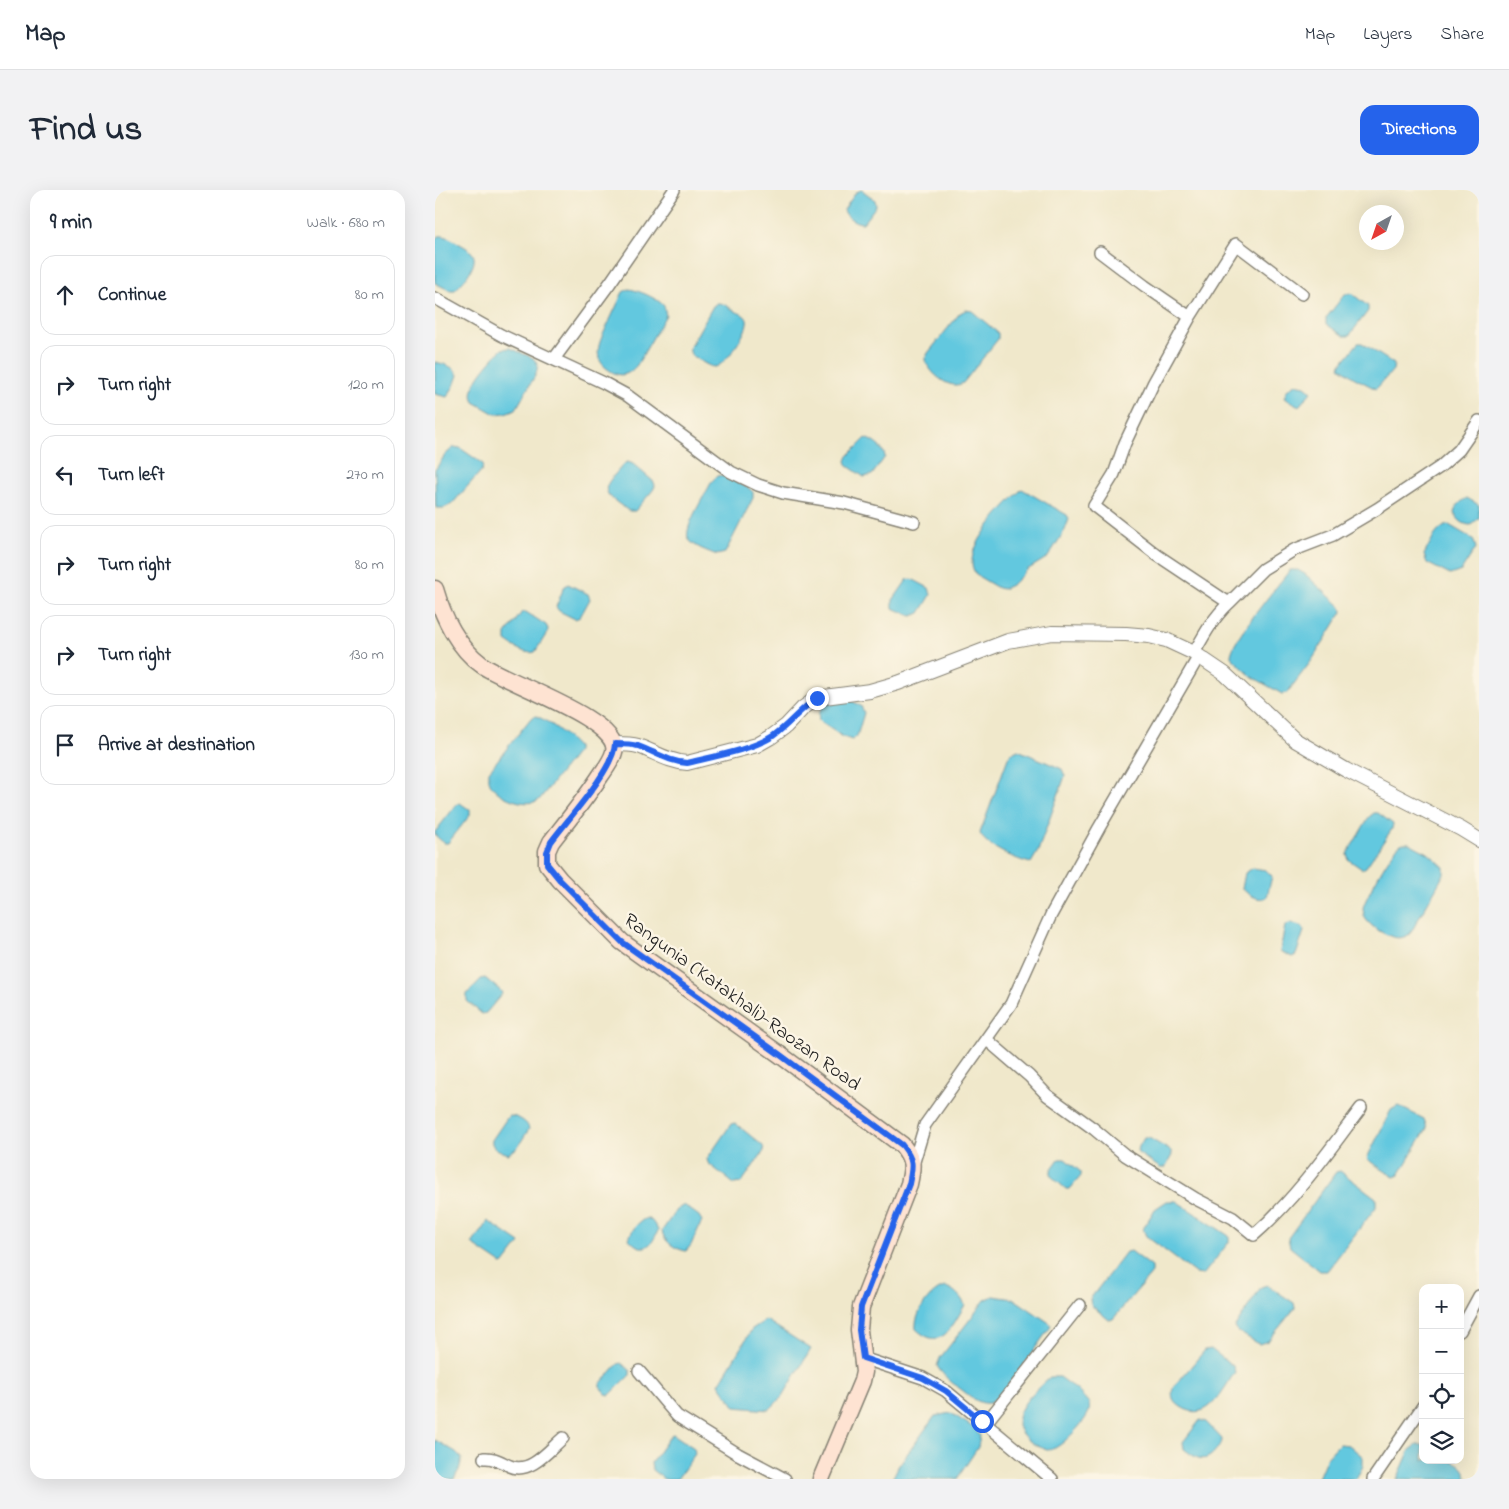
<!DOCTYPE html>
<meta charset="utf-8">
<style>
body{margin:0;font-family:"Indie Flower",sans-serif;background:#f2f2f3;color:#1f2937}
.controls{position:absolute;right:15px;bottom:15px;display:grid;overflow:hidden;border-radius:10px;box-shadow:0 5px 20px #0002}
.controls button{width:45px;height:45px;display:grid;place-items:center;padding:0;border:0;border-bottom:1px solid #e0e1e3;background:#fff;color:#1f2937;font:25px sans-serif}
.compass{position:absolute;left:924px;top:15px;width:45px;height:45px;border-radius:50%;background:#fff;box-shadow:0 5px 20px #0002;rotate:220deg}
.stop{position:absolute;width:15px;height:15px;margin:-11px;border:4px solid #2563eb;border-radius:50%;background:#fff}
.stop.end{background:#2563eb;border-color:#fff;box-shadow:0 1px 5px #0008}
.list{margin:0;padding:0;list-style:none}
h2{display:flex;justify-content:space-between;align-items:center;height:65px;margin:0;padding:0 20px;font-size:21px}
h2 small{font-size:16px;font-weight:400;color:#747a83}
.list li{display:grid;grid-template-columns:32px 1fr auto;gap:15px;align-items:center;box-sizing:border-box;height:80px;margin:0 10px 10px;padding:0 10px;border:1px solid #e0e1e3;border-radius:15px}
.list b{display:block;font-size:19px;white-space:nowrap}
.list em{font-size:16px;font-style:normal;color:#747a83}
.icon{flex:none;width:28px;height:28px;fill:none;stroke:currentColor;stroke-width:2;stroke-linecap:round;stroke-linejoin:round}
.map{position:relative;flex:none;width:1044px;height:1289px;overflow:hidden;border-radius:15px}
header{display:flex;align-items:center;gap:30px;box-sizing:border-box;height:70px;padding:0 25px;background:#fff;border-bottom:1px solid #e0e1e3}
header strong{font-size:24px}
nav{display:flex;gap:28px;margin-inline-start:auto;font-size:18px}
.intro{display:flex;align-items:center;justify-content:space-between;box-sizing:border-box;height:120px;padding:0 30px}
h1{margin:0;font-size:35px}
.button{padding:12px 22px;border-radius:15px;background:#2563eb;color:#fff;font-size:18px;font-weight:700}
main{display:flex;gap:30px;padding:0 30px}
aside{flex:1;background:#fff;border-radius:15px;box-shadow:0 5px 20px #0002}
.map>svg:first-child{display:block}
</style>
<header>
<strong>Map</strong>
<nav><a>Map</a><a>Layers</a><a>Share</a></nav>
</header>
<div class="intro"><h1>Find us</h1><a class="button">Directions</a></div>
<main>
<aside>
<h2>9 min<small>Walk · 680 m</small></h2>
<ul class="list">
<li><svg class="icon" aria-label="ahead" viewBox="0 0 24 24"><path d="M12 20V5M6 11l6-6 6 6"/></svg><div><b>Continue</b></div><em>80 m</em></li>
<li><svg class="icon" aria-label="right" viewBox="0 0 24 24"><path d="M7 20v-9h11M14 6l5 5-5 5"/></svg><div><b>Turn right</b></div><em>120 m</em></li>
<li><svg class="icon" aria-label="left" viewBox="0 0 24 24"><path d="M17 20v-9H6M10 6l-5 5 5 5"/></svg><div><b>Turn left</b></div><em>270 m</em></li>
<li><svg class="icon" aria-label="right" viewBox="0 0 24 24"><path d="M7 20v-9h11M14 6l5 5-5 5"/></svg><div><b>Turn right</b></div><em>80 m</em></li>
<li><svg class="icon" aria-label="right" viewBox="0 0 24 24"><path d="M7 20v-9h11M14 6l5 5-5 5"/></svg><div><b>Turn right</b></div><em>130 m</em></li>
<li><svg class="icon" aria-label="arrive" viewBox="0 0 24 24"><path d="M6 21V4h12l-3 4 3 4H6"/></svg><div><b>Arrive at destination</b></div></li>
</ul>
</aside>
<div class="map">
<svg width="1044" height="1289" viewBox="0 0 1044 1289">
<rect width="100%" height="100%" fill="#fcf5e5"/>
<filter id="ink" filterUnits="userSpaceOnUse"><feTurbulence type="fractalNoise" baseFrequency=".02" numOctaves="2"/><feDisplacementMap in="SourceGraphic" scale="10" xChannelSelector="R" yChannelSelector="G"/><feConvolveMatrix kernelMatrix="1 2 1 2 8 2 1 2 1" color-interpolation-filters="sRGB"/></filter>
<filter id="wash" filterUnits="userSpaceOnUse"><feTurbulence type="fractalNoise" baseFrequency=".0096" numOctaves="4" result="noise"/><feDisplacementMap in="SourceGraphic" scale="20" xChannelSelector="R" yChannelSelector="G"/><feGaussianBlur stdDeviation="1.12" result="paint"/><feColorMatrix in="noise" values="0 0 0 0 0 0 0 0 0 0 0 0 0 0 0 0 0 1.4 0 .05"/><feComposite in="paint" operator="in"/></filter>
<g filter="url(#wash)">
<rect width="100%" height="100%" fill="#f0e8cb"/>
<path fill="#62c8df" stroke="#3f727e" d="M427,0l13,10 1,6 -13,17c-8,0 -17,-6 -19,-13l12,-18z
M3,46c9,-1 15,4 22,8 5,3 13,7 14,13 2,10 -12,27 -19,33h-6l-14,-7v-44z
M194,99c9,1 30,10 35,17 1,2 1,7 2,9l-29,50c-6,7 -13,13 -23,8 -25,-13 -15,-30 -6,-49 5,-11 10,-21 15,-32z
M916,103l17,13v5l-19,25h-5l-18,-12v-6l19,-24z
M282,113c7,0 12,4 18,8 4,2 11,4 12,9 3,9 -22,46 -32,47 -6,0 -12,-5 -18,-8 -5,-3 -8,-5 -7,-12l23,-41z
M531,120l6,1 26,22v6l-35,44c-14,8 -33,-10 -38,-23l3,-7 32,-40z
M923,153h4l32,21 -1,6 -17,19 -23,-12 -13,-10 1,-3z
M75,158l23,10 5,7 -2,9 -20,35 -11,4 -10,1 -21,-12c-9,-16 18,-42 28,-53z
M0,172c9,2 19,4 23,13l-4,11 -7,11 -12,-3z
M860,194l10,2 5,4 1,2 -12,14 -15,-8 3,-8z
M431,248c8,4 18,10 19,19l-13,18 -8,2 -16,-11 -2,-5 2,-5z
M19,257l6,1 23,16 -1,6 -30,34 -8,4h-8l-1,-38 10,-15z
M193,272l5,2 21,18 1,4 -2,4 -18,21h-6c-31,-21 -28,-21 -4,-48z
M289,285l26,14 3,3v6l-28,55 -8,2c-7,-3 -26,-9 -29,-17 -4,-12 19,-46 24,-57l5,-5z
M587,299l45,26 2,4 -4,11 -17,27 -21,13 -14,14 -10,5 -5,-1 -22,-13c-2,-4 -4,-8 -4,-12 -1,-22 35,-60 50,-74z
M1032,308l12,7v13l-8,7c-8,0 -13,-5 -17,-12 2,-7 7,-12 13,-15z
M1014,335l24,14 3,9 -15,23 -11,4 -23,-12 -3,-8c6,-11 12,-28 25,-30z
M855,380h8l7,4 36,33 1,5 -30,48 -25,33 -5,1 -31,-18 -20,-19c-2,-14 48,-73 59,-87z
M477,389l17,9 2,7 -11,18 -8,3 -19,-8v-8l14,-20z
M133,394l20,10 2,5 -10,18 -5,2 -16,-8 -3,-4 8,-20z
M87,422h4l20,13 2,4 -1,4 -12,19c-11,3 -20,-5 -29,-11v-7z
M396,510l21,1 9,5 3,7 -7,23 -5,4 -9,-3 -24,-16c-2,-10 3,-15 12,-21z
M101,526c15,6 30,19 41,31v5l-38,48c-14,8 -42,-3 -49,-17 -2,-4 -1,-7 -1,-12l42,-53z
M583,560l44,19 3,7 -27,75 -7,12c-12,-2 -47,-17 -51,-30l28,-75 4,-5z
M25,613l10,7v5l-22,28h-4l-8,-7 -1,-4 22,-28z
M939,623h4l15,11 -1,5 -26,38 -4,2 -13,-9 -2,-6 22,-37z
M974,653l19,10 16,14v7l-34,60c-10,6 -15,4 -25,0 -8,-4 -17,-10 -21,-18 0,-1 -1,-7 -1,-8 2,-10 30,-60 38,-64 2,-1 5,-1 8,-1z
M818,678l13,2 6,6 -5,21c-9,5 -18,-3 -25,-8l3,-16z
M856,733l12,4 1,4 -8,24 -4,2 -12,-6 5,-25z
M50,788l16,13 1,3 -16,19 -4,1 -15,-13v-7l14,-15z
M963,916l26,13 3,9 -28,47 -5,2 -23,-15 -4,-4 24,-48z
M75,926c7,0 18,6 19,13l-12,19 -9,6c-7,-3 -18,-6 -16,-14l15,-22z
M300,933l28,23 1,5 -23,32 -7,1 -26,-21 -1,-4 24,-35z
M709,948h5l22,13 1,4 -7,13h-5l-22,-15 -1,-3z
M624,969h6l16,13v4l-11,13h-4l-15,-13v-6z
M905,981l36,27v9l-49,64h-7l-30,-24 -2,-9 48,-66z
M732,1011h9l53,35v6l-26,33 -7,-1 -50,-38 -3,-7 12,-20z
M249,1015l15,11 3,5 -11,24 -5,6c-11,-2 -22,-9 -24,-20l14,-21z
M212,1028l5,3 6,9c-6,17 -16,24 -29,9 2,-8 9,-18 18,-21z
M53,1031l32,22 -17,22 -31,-21z
M696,1061l21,16v6l-39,46 -4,1 -18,-15 -1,-6 36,-47z
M832,1095l27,18 1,5 -27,33 -9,3 -22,-13 -2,-4 26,-40z
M511,1097c9,3 15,10 19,18 -13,21 -23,48 -49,24 -2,-15 15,-40 30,-42z
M558,1106l21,3 37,25 -1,4c-10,12 -49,72 -60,75 -11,2 -20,-7 -28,-13 -10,-7 -18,-13 -25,-24l3,-8 45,-58z
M331,1130l45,29 -28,47 -14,14 -34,-3 -16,-23 33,-55z
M776,1159l22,17 2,6c-13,19 -27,52 -54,35 -8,-6 -10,-9 -8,-19l32,-38z
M186,1173l9,7v5l-20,20 -4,-1 -6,-7v-3l18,-20z
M615,1187h9l18,13 12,13c0,2 1,5 0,8 -2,9 -27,36 -37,38 -7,1 -16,-3 -21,-7 -31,-21 0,-48 19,-65z
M516,1223l23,15 6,8 -2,11 -21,32h-65l7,-14 36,-49z
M765,1230l6,2 16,17c0,5 -2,7 -6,11 -11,14 -19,9 -32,-1l-1,-7z
M238,1244l21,14 1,6 -18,25h-13l-12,-9 -1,-7 20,-28z
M0,1250l21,12 6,6 -3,12 -5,9h-19z
M904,1254l10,1 14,12v9l-7,13h-38v-1l9,-21z
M982,1255h6v15c16,0 39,-4 44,17l-2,2h-68l13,-29z"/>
</g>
<g filter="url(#ink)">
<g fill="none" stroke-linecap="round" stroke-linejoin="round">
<g stroke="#868274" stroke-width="14">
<path id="minor" d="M665,62l45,34 45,31
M0,108l66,37 103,48 24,13 103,76 27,13 25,8 61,10 70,19
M119,169l56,-76 64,-93
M794,413l34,-34 31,-19 39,-15 44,-26 63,-42 19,-17 20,-29
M759,463c10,-18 19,-35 35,-50l-72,-48 -63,-49 20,-32 11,-31 28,-59 37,-67 46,-73 66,50
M551,849l43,37 18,19 47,34 31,26 71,44 37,19 21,17c43,-38 73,-82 107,-127
M478,975l12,-40 86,-121 40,-89 48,-87 100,-172
M1025,1141l19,-35
M427,1168l61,20 23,13 106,88
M204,1181l38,45 61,38 47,25
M550,1234l95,-119
M49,1268c10,-1 17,4 26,8 20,9 39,-16 53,-28
M938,1289l50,-73"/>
</g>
<g stroke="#868274" stroke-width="16">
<path id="tertiary" d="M180,554c8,0 16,0 23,2 17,6 31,16 49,17l70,-18 14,-8 15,-11 17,-18 14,-10 53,-7 28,-8 110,-42 44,-8 74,1 23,2 17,4 28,13 31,21 70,66 51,30 115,59 18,11"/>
</g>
<g stroke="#868274" stroke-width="19">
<path id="secondary" d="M0,399c8,28 23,59 47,76 22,17 140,55 132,87 -2,8 -8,16 -13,23 -15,23 -33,45 -50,67l-4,9v13l13,16 62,62 157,112 123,91c12,15 11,21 7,39l-48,123 -2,23 5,42 -2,9 -41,98"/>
</g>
<use href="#minor" stroke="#fff" stroke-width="11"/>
<use href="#tertiary" stroke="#fff" stroke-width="14"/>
<use href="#secondary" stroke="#fee3d2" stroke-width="16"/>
</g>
</g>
<g fill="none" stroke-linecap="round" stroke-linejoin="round" filter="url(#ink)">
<path stroke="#2563eb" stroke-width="6" d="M382,508c-17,11 -28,27 -44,38 -21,14 -61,21 -86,27 -18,-1 -32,-11 -49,-17 -7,-2 -15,-2 -23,-2 -1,25 -48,76 -64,98l-4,10v12l13,16 62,62 157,112 123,91c12,15 11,20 7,39l-48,123 -2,23 4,28 60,20 23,13 36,30"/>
</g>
<g text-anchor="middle" stroke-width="5" stroke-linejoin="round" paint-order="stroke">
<g font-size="20" fill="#1c1c1c" stroke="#fcf5e5">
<text transform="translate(308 811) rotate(36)" y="7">Rangunia (Katakhali)-Raozan Road</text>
</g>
</g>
</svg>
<div class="controls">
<button>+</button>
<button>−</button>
<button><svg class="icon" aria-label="locate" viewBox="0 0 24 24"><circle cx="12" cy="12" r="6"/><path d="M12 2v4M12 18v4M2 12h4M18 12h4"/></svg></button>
<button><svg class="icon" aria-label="layers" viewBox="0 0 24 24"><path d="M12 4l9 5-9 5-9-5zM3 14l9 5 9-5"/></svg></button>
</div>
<svg class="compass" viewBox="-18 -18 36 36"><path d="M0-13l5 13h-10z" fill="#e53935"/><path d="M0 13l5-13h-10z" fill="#747a83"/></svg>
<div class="stop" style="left:547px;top:1231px"></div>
<div class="stop end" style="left:382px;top:508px"></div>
</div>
</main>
